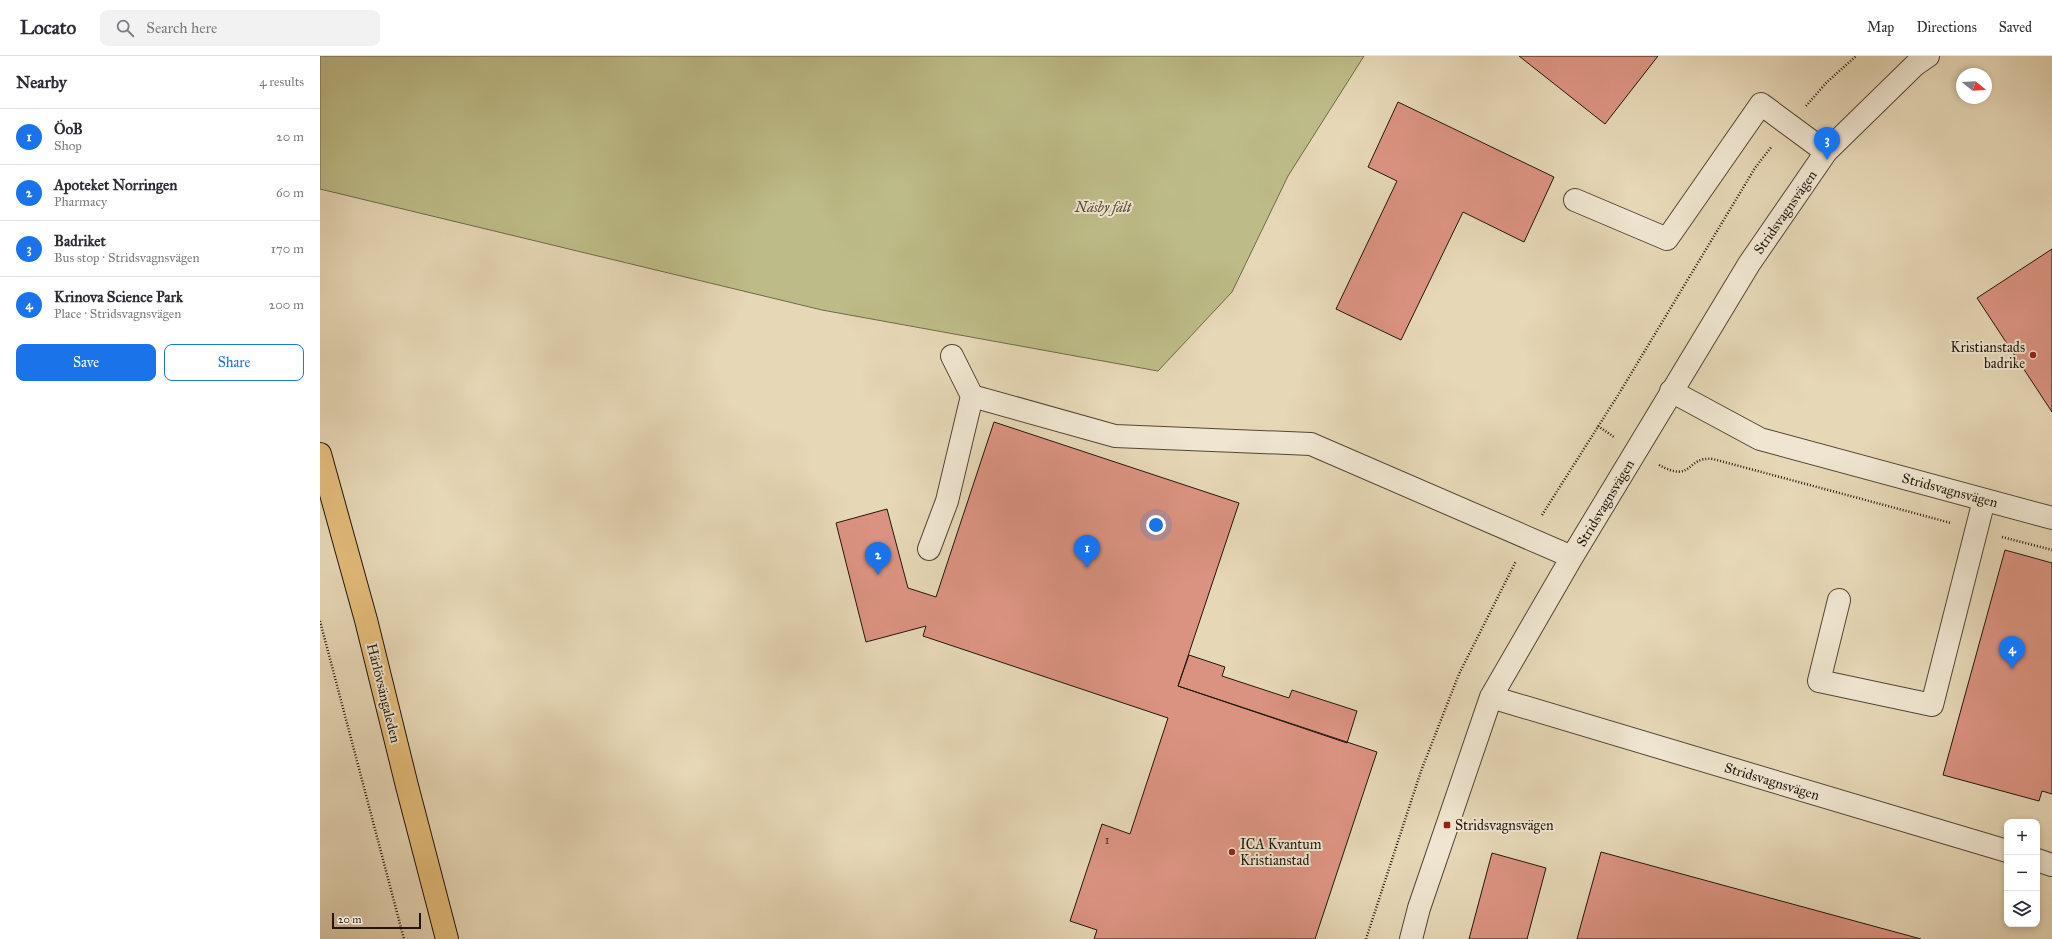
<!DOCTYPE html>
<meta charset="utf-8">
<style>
body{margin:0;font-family:"IM FELL Great Primer",serif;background:#f2f2f3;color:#2b2b33}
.controls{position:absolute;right:12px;bottom:12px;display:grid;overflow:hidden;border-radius:8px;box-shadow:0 2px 6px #0003}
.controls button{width:36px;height:36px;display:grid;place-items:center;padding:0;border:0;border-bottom:1px solid #e1e1e2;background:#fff;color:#2b2b33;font:20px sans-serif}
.compass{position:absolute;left:1636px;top:12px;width:36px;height:36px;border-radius:50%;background:#fff;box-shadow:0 2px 6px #0003;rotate:108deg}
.scale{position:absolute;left:12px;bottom:10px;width:89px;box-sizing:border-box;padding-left:4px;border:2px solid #22160c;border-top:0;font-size:11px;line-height:14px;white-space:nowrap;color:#22160c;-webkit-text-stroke:3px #efe5d0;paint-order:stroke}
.you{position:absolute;left:836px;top:469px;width:14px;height:14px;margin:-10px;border:3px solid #fff;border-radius:50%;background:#1a73e8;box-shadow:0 0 0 6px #1a73e833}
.badge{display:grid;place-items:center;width:26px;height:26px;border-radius:50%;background:#1a73e8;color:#fff;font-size:13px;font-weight:700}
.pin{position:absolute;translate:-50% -33px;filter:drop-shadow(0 1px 2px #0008)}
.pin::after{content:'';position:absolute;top:21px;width:14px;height:12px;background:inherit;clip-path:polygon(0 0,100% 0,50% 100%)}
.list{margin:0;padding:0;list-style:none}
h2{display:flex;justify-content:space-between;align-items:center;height:52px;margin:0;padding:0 16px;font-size:17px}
h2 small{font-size:13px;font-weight:400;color:#7c7c81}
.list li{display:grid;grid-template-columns:26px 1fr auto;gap:12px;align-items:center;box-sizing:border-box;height:56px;padding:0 16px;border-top:1px solid #e1e1e2}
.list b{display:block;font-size:15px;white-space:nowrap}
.list p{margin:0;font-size:13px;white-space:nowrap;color:#7c7c81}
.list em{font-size:13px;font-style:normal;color:#7c7c81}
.actions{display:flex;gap:8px;padding:12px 16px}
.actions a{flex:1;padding:9px 0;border:1px solid #1a73e8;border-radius:8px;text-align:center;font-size:14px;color:#1a73e8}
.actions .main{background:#1a73e8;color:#fff}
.icon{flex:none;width:22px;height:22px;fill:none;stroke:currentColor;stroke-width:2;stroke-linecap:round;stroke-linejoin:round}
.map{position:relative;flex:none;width:1732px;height:883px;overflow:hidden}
header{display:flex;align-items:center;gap:24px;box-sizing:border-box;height:56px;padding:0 20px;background:#fff;border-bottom:1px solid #e1e1e2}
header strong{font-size:19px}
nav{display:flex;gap:22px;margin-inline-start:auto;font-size:14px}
.search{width:280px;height:36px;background:#f2f2f3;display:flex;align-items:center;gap:10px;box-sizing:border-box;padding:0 14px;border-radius:8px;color:#7c7c81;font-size:15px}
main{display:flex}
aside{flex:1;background:#fff}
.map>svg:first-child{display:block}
</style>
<header>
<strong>Locato</strong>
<div class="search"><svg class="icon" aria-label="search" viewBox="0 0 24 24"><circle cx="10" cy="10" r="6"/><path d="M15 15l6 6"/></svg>Search here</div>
<nav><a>Map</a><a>Directions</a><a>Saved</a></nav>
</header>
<main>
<aside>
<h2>Nearby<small>4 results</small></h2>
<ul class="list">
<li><span class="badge">1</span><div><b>ÖoB</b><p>Shop</p></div><em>20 m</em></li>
<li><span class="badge">2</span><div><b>Apoteket Norringen</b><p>Pharmacy</p></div><em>60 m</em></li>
<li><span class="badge">3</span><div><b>Badriket</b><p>Bus stop · Stridsvagnsvägen</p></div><em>170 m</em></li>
<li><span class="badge">4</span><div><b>Krinova Science Park</b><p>Place · Stridsvagnsvägen</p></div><em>200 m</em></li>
</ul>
<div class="actions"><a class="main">Save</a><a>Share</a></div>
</aside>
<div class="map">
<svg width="1732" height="883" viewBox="0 0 1732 883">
<rect width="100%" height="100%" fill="#e6d7b6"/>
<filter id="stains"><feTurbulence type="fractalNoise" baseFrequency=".005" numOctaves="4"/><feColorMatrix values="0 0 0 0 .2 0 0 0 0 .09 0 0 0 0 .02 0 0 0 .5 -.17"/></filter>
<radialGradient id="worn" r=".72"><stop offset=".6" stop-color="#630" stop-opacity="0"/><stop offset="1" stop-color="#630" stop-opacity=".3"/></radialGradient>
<path fill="#bdbc88" stroke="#70694a" d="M0,0h1044l-76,120 -56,116 -74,79 -336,-61 -502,-121z"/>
<path fill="#db9381" stroke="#22160c" d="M1199,0h139l-53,68z
M1078,46l156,75 -30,65 -61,-30 -62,128 -65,-31 61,-128 -29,-14z
M1732,193v163l-75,-114z
M674,366l245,81 -61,183 199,66 -62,187h-221l3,-9 -27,-9 32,-97 28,10 38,-116 -245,-82 3,-10 -60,16 -30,-119 51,-14 21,79 28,9z
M1685,494l47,13v231l-10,-3 -3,10 -96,-26z
M869,599l36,12 -3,9 67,22 3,-8 65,21 -10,32 -169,-57z
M1281,796l320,87h-344z
M1172,797l54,15 -19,71h-58z"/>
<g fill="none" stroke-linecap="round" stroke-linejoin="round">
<g stroke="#534636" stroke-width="24">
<path id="minor" d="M1255,144l92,39 94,-135 65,48
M632,300l20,40 143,40 196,8 261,113
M1351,335l89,48 292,79
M609,493l18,-48 25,-105
M1519,544l-20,81 113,24 52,-205
M1171,641l516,154
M1717,804l15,5
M1091,883l8,-31 72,-211 81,-140 177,-293 77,-112 89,-87 13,-9"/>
</g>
<g stroke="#22160c" stroke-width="24">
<path id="major" d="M0,398l46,166 41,166 40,153"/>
</g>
<path stroke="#22160c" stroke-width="2.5" stroke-dasharray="1 2" stroke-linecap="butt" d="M1486,50l21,-24 29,-26
M1278,370l16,11
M1339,409c35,19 26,-9 54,-6l238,64
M1222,459l78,-123 135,-224 17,-22
M1682,481l50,13
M0,565l84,318
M1046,883l55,-168 38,-97 57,-113"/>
<use href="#minor" stroke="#efe5d0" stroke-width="22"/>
<use href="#major" stroke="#e3bc7b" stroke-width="22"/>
</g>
<g fill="#8f2418" stroke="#efe5d0" stroke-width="1.5">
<circle cx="1713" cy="299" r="4"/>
<rect x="1123" y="765" width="8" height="8" rx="2"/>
<circle cx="912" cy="796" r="4"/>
</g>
<g text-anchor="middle" stroke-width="4" stroke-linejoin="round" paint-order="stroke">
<g font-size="12" fill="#503529">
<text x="787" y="788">1</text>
</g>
<g font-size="14" font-style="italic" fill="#504831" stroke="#efe5d0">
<text x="783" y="156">Näsby fält</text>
</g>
<g font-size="14" fill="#22160c" stroke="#efe5d0">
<text transform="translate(1465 156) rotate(-55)" y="5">Stridsvagnsvägen</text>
<text transform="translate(1630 434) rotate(15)" y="5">Stridsvagnsvägen</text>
<text transform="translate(1285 447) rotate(-59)" y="5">Stridsvagnsvägen</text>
<text transform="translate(64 637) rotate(76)" y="5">Härlövsängaleden</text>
<text transform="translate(1452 725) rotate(17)" y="5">Stridsvagnsvägen</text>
</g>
<g font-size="14" fill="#22160c" stroke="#efe5d0" text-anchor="start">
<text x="1705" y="296" text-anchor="end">Kristianstads<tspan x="1705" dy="16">badrike</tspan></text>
<text x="1135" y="774">Stridsvagnsvägen</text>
<text x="920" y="793">ICA Kvantum<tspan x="920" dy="16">Kristianstad</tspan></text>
</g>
</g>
<rect width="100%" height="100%" filter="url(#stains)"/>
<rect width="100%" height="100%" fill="url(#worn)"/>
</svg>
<div class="controls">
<button>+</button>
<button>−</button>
<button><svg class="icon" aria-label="layers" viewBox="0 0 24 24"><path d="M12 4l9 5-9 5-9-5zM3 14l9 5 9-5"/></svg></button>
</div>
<svg class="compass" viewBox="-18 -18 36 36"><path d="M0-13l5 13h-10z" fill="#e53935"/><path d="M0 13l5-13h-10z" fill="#7c7c81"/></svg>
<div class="scale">20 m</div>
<div class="you"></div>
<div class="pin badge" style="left:767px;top:512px">1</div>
<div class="pin badge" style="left:558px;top:519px">2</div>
<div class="pin badge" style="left:1507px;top:104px">3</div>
<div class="pin badge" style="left:1692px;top:613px">4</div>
</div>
</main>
